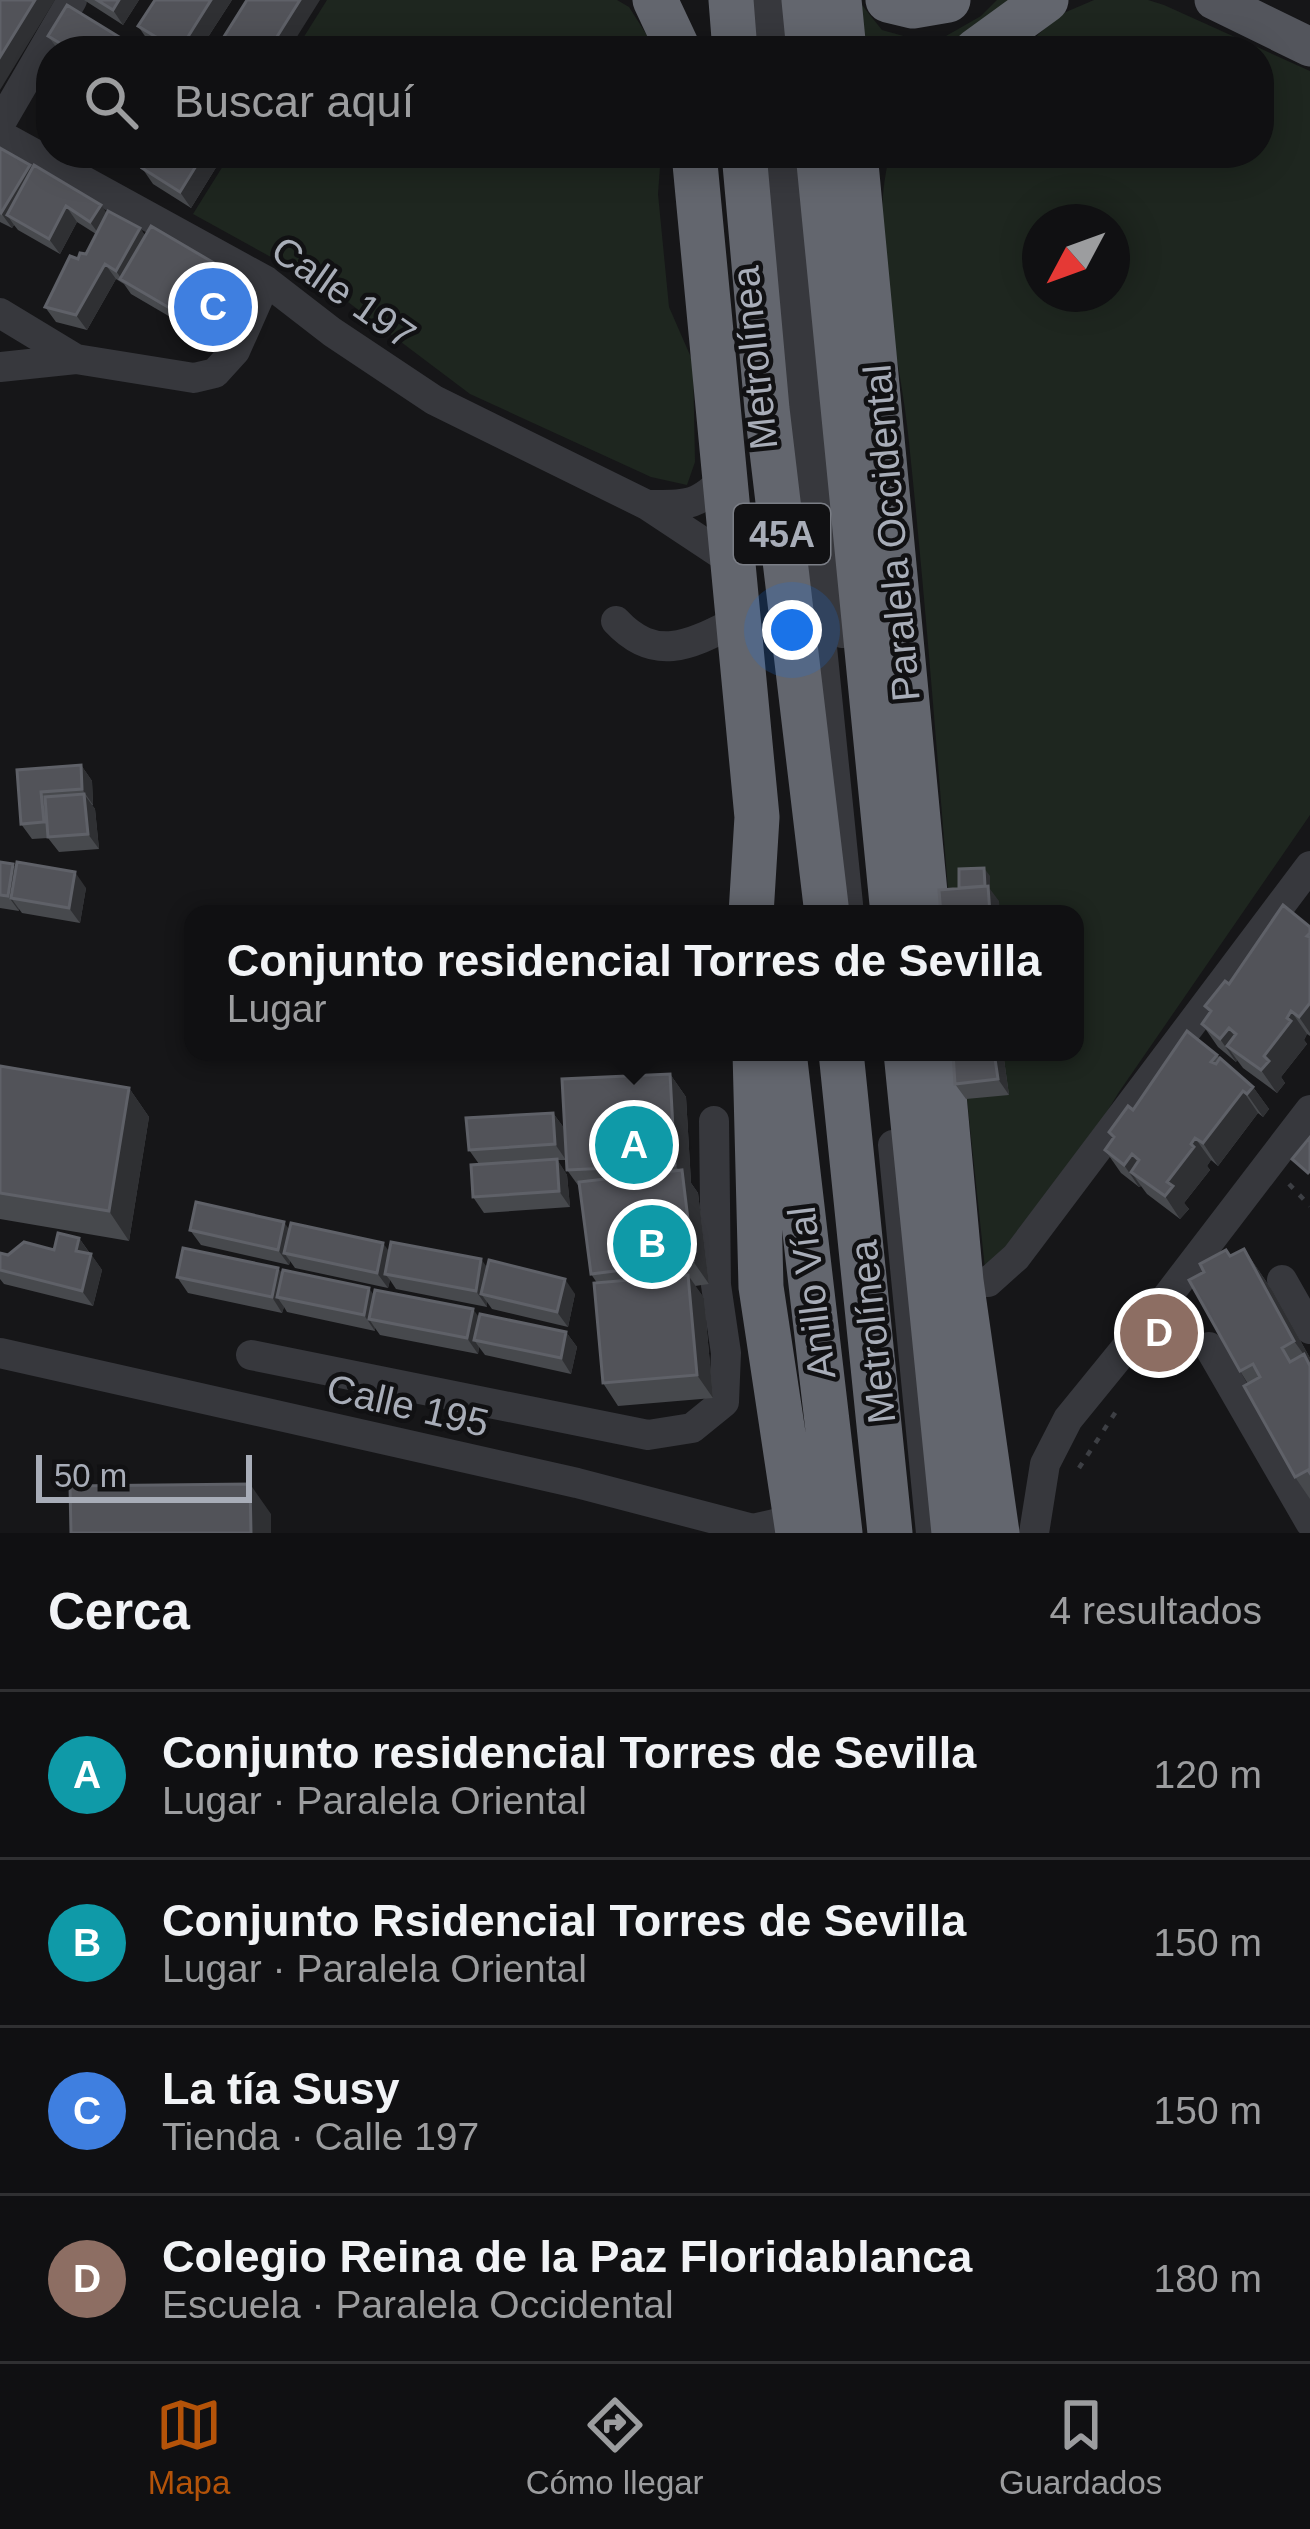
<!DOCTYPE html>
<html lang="es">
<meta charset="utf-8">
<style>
body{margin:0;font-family:Helvetica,sans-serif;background:#19191b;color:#f1f3f6}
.compass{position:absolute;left:1022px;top:204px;width:108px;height:108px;border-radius:50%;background:#101012;box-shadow:0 6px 30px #0003;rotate:229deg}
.scale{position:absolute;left:36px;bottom:30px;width:216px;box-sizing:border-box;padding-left:12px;border:6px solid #a8adb8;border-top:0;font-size:33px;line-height:42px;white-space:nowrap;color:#a8adb8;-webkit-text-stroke:9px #111113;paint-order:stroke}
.you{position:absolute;left:792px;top:630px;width:42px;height:42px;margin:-30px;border:9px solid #fff;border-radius:50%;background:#1a73e8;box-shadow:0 0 0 18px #1a73e833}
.badge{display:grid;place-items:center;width:78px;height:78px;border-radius:50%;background:#b45309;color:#fff;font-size:39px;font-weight:700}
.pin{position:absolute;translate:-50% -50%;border:6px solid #fff;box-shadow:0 3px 12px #0006}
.popup{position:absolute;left:184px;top:905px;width:900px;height:156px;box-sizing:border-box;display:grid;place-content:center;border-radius:24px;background:#101012;filter:drop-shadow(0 3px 9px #0005);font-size:39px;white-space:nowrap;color:#9c9d9f}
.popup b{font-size:45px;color:#f1f3f6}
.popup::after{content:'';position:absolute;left:50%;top:100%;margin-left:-24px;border:24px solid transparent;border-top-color:#101012}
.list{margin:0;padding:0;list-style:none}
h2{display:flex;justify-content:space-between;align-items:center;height:156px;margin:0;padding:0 48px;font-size:51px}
h2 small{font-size:39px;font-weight:400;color:#9c9d9f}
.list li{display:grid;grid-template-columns:78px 1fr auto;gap:36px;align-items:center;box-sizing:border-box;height:168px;padding:0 48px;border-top:3px solid #303032}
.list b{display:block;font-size:45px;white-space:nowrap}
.list p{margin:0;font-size:39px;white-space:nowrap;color:#9c9d9f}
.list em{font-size:39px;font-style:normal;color:#9c9d9f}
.icon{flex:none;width:66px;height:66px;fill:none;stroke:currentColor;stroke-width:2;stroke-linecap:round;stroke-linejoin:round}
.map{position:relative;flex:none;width:1310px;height:1533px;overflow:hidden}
.search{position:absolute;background:#101012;box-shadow:0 6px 30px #0003;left:36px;right:36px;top:36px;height:132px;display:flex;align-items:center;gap:30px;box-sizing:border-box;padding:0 42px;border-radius:48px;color:#9c9d9f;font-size:45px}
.sheet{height:828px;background:#101012}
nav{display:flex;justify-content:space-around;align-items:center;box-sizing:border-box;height:168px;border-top:3px solid #303032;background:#101012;font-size:33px;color:#9c9d9f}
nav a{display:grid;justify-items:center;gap:6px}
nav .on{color:#b45309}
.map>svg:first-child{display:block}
</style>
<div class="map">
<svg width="1310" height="1533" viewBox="0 0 1310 1533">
<rect width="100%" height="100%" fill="#161618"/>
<path fill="#1e261f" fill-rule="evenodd" d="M327,0h290l12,7 28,44h-362z
M858,0l24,30 50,14 49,-28 16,-16h25l-69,51h-96z
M1094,0h54l16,5 146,66v744l-191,277 -59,96 -74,90 -24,-226h113v-138h-125c-13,-161 -25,-321 -42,-481 -10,-92 -41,-188 -18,-280h369v-102h-238l38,-36zM1040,222h72v72h-72z
M231,153h430l-3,41 11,113 24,55 2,100 -8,23 -36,-8 -181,-83 -134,-101 -143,-79z"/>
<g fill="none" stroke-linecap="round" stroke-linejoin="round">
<path stroke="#3d3f44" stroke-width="4.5" stroke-dasharray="6 9" stroke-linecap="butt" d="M1289,1184l21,22
M1079,1468l40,-61"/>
<path stroke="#37383d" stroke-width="30" d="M757,0l5,51
M779,0l5,51
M0,124l72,-124
M0,135l266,146 66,51 102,68 213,105 86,57
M772,153l77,761
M794,153l48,480
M0,313l76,46 118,19 21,-5 20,-22 31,-70
M0,367l76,-8
M647,505c40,0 49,2 78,-27
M616,621c41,44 77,22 123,-1
M893,1145l38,388
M1282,1280l28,49
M961,1281l27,1 28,-25 294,-391
M1209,1347l101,175
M0,1353l577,130 176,46 44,-10
M251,1355l397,80 44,-7 32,-26 2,-49 -10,-68 -2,-164
M1034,1533l11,-69 23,-45 92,-113 150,-196"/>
<path stroke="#53555c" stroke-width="39" d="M1214,0l96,47"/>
<path stroke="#63666e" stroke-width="45" d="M655,0l24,51
M731,0l4,51
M804,0l5,51
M839,0l5,51
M888,0l25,6 35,-6
M976,51l70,-51
M694,153l63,664 -6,97
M744,153l23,256 60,505
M818,153l75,761
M855,153l72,761
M755,1052l6,235 37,246
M784,1052l56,481
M841,1052l49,481
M906,1052l48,481
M940,1052l21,229 36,252"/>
</g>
<path fill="#47494d" d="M84,0h55l-16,25z
M232,0l-33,51h-35l-15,-9 -11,-16z
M48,36l94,15h-83z
M0,148l107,65 33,15 5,8 98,44 11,15 -29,54 -94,-55 -7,-10 -8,-5 -29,51 -31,-8 -11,-15 33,-48 8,-5 10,-20 -19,-12 -17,32 -42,-24 -4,-5 -2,3 -12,-6z
M151,153h74l-34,55 -38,-24 -11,-16z
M81,765l11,16 1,24h-1l3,4 4,40 -40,3 -11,-14 -16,1 -11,-15 -4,-54z
M0,862l13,2 3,5 70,19 -6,35 -58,-10 -3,-4v2l-19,-3z
M1310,927v109l-3,-2 -3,6 3,4 -26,33 4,6 -8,10 -34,-25 -6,-8 -1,2 -18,-15 -16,-23 8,-12 -5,-6 24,-22z
M953,1052h50l6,43 -43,4 -11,-15z
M1217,1055l36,32 16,22 -6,8 -5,-4 -40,53 -7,-6 -4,6 3,4 -26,33 5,6 -9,10 -33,-25 -6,-8 -2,1 -18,-14 -16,-23 8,-12 -4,-6 24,-22z
M0,1066l129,22 20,29 -20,124 -129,-22z
M670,1074l16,23 5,86 7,10 11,91 -14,2 9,12 9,100 -95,8 -15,-23 -6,-100 -6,-9 -11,-86 -13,-18z
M553,1113l11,15 2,32h-9l10,15 3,32 -86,6 -11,-16 6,-33 -10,-14z
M190,1230h99l100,21 98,17 88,26 -7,33 -76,-18 -5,-7v5l-91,-18 -6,-9 -2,8 -93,-20 -5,-7 -1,4 -88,-20z
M79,1238l23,32 -9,36 -89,-22 -4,-5v-26l8,2 46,-5z
M1244,1249l28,41 38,68v141l-15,-22 -47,-93 -8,-13 -36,-99 22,-22 5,6z
M278,1268l4,6 92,21 105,23 87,14 11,15 -6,27 -86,-19 -6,-8 -1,7 -98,-19 -5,-7v3l-88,-19 -3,-5 -2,6 -94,-20 -11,-16z"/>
<path fill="#2f3033" d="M35,0h20l-55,90v-33z
M119,0h20l-16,25 -10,-15z
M211,0h21l-33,51h-20z
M300,0h20l-32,51h-20z
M204,153h21l-34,55 -11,-16z
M30,165l10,15 -33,35 7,10 -2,3 -11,-15z
M101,205l11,15 -11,17 -11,-15z
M66,206l11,16 -17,32 -11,-15z
M140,228l11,16 -28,37 -7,-10z
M105,264l11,15 -29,51 -11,-15z
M243,280l11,15 -29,54 -11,-15z
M81,765l11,16 1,24 -11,-16z
M84,794l11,15 4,40 -11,-15z
M13,864l10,16 -12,18 8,11v2l-11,-15z
M984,868l6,8v13l9,12 1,13h-10z
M75,872l11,16 -6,35 -11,-15z
M1310,1003v30l-11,-16z
M1291,1011l16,23 -3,6 3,4 -26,33 4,6 -8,10 -16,-23 3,-14z
M1229,1028l15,23 -17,-5 10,14 -1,2 -16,-23z
M994,1052h9l6,43 -11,-16z
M670,1074l16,23 5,86 7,10 11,91 -16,-23 -11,-86 -7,-10z
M1253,1087l16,22 -6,8 -16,-23z
M129,1088l20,29 -20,124 -20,-30z
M1243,1091l15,22 -40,53 -15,-23z
M553,1113l11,15 2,32 -11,-16z
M1195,1138l16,22 -4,6 3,4 -26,33 5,6 -9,10 -15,-23 2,-14z
M1132,1154l16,23 -17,-5 10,14 -2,1 -15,-22z
M557,1159l10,16 3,32 -11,-16z
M284,1222l11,16 -11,15 6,8 -1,4 -11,-15z
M79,1238l11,16 -14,-3z
M383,1243l11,15 -9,16 5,6 -2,8 -11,-15z
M1244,1249l28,41 38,68v5l-16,-22z
M91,1254l11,16 -9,36 -11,-15z
M481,1259l11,15 -11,20 6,8v5l-11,-16z
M278,1268l10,15 -11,14 7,10 -2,6 -10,-16z
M688,1275l16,23 9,100 -16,-23z
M565,1279l10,15 -7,33 -11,-15z
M369,1288l11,16 -11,15 6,9v3l-11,-16z
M473,1309l11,15 -10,16 5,7 -1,7 -11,-16z
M566,1332l11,15 -6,27 -10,-16z
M250,1484l21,30v19h-20z"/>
<path fill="#525359" stroke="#5f6168" stroke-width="3" d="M0,0h35l-35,57z
M97,0h22l-6,10z
M155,0h56l-32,51 -41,-25z
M247,0h53l-32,51h-53z
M67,5l75,46h-69l-25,-15z
M0,148l30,17 -29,48 -1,-1z
M151,153h53l-24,39 -38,-24z
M34,165l67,40 -11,17 -24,-16 -17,33 -42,-24z
M108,211l32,17 -24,43 -11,-7 -29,51 -31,-8 25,-51 8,3 2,-6 6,1z
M151,226l92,54 -29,54 -94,-55z
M81,765l1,24 -41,3 3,30 -23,2 -4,-54z
M84,794l4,40 -40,3 -3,-40z
M0,862l13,2 -5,32 -8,-1z
M17,862l58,10 -6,36 -58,-10z
M984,868l1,18 -26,2v-19z
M988,886l2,28h-49l-2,-24z
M1283,905l27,22v6l-3,3 3,1v66l-11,14 -8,-6 -4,7 4,3 -27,35 5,5 -8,9 -34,-24 9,-12 -7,-6 -9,11 -18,-15 9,-13 -6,-5 20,-25 4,3z
M1187,1031l30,24 -6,7 5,2 4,-6 33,29 -6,7 -4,-3 -40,52 -8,-5 -4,6 3,3 -27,35 6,4 -8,10 -34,-24 8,-12 -7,-6 -8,11 -19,-15 9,-13 -5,-5 19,-26 5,4z
M953,1052h41l4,27 -43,5z
M0,1066l129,22 -20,123 -109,-18z
M670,1074l5,91 -108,5 -5,-91z
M553,1113l2,31 -86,6 -3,-32z
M1310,1137v34l-2,2 -16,-14z
M557,1159l2,32 -86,6 -2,-32z
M682,1170l11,91 -102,13 -12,-92z
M196,1202l88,20 -6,28 -88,-20z
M291,1223l92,20 -6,30 -93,-20z
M58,1233l21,5 -3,13 15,3 -9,37 -82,-21v-17l8,2 16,-13 30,8z
M391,1242l90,17 -5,32 -91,-17z
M183,1248l95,20 -6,29 -95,-20z
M1244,1249l50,92 -12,7 8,14 14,-8 6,12v107l-2,-3 -13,7 -51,-91 16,-9 -7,-13 -13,7 -51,-91 15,-8 -4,-8 26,-14 4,6z
M489,1260l76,19 -8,33 -76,-18z
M283,1270l86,18 -5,27 -87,-18z
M688,1275l9,100 -94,8 -9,-100z
M375,1290l98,19 -6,29 -98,-19z
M480,1314l86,18 -5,26 -87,-18z
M250,1484l1,49h-180l-1,-47z"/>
<g text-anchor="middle" stroke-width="9" stroke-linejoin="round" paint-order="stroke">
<rect fill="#111113" stroke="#7b7e86" stroke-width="3" x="734" y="504" width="96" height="60" rx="9"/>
<g font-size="36" font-weight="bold" fill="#a8adb8">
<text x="782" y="547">45A</text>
</g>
<g font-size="39" fill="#a8adb8" stroke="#111113">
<text transform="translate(344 292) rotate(35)" y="14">Calle 197</text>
<text transform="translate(754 358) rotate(-96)" y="14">Metrolínea</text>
<text transform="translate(891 533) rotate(-95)" y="14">Paralela Occidental</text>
<text transform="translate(811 1293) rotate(-97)" y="14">Anillo Víal</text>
<text transform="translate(872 1332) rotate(-96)" y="14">Metrolínea</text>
<text transform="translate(408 1405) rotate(13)" y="14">Calle 195</text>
</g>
</g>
</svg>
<svg class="compass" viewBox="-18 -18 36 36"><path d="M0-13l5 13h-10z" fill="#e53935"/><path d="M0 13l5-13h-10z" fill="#9c9d9f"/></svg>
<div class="scale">50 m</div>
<div class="you"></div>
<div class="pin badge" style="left:634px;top:1145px;background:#0f9aa8">A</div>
<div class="popup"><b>Conjunto residencial Torres de Sevilla</b>Lugar</div>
<div class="pin badge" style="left:652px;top:1244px;background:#0f9aa8">B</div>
<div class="pin badge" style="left:213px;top:307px;background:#3f7fe0">C</div>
<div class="pin badge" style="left:1159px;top:1333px;background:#8d6e63">D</div>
<div class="search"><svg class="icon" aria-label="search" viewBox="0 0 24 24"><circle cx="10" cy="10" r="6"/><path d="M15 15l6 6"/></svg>Buscar aquí</div>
</div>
<section class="sheet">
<h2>Cerca<small>4 resultados</small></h2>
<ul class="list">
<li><span class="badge" style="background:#0f9aa8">A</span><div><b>Conjunto residencial Torres de Sevilla</b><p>Lugar · Paralela Oriental</p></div><em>120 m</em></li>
<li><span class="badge" style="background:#0f9aa8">B</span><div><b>Conjunto Rsidencial Torres de Sevilla</b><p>Lugar · Paralela Oriental</p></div><em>150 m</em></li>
<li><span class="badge" style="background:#3f7fe0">C</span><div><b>La tía Susy</b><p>Tienda · Calle 197</p></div><em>150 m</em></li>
<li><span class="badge" style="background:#8d6e63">D</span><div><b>Colegio Reina de la Paz Floridablanca</b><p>Escuela · Paralela Occidental</p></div><em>180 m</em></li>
</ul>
</section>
<nav>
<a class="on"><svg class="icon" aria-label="map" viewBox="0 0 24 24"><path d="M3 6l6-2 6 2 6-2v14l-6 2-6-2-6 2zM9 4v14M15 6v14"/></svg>Mapa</a>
<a><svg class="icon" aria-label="directions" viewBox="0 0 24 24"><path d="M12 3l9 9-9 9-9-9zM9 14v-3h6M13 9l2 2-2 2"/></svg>Cómo llegar</a>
<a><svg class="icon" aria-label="saved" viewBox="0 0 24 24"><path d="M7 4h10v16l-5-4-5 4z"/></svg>Guardados</a>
</nav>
